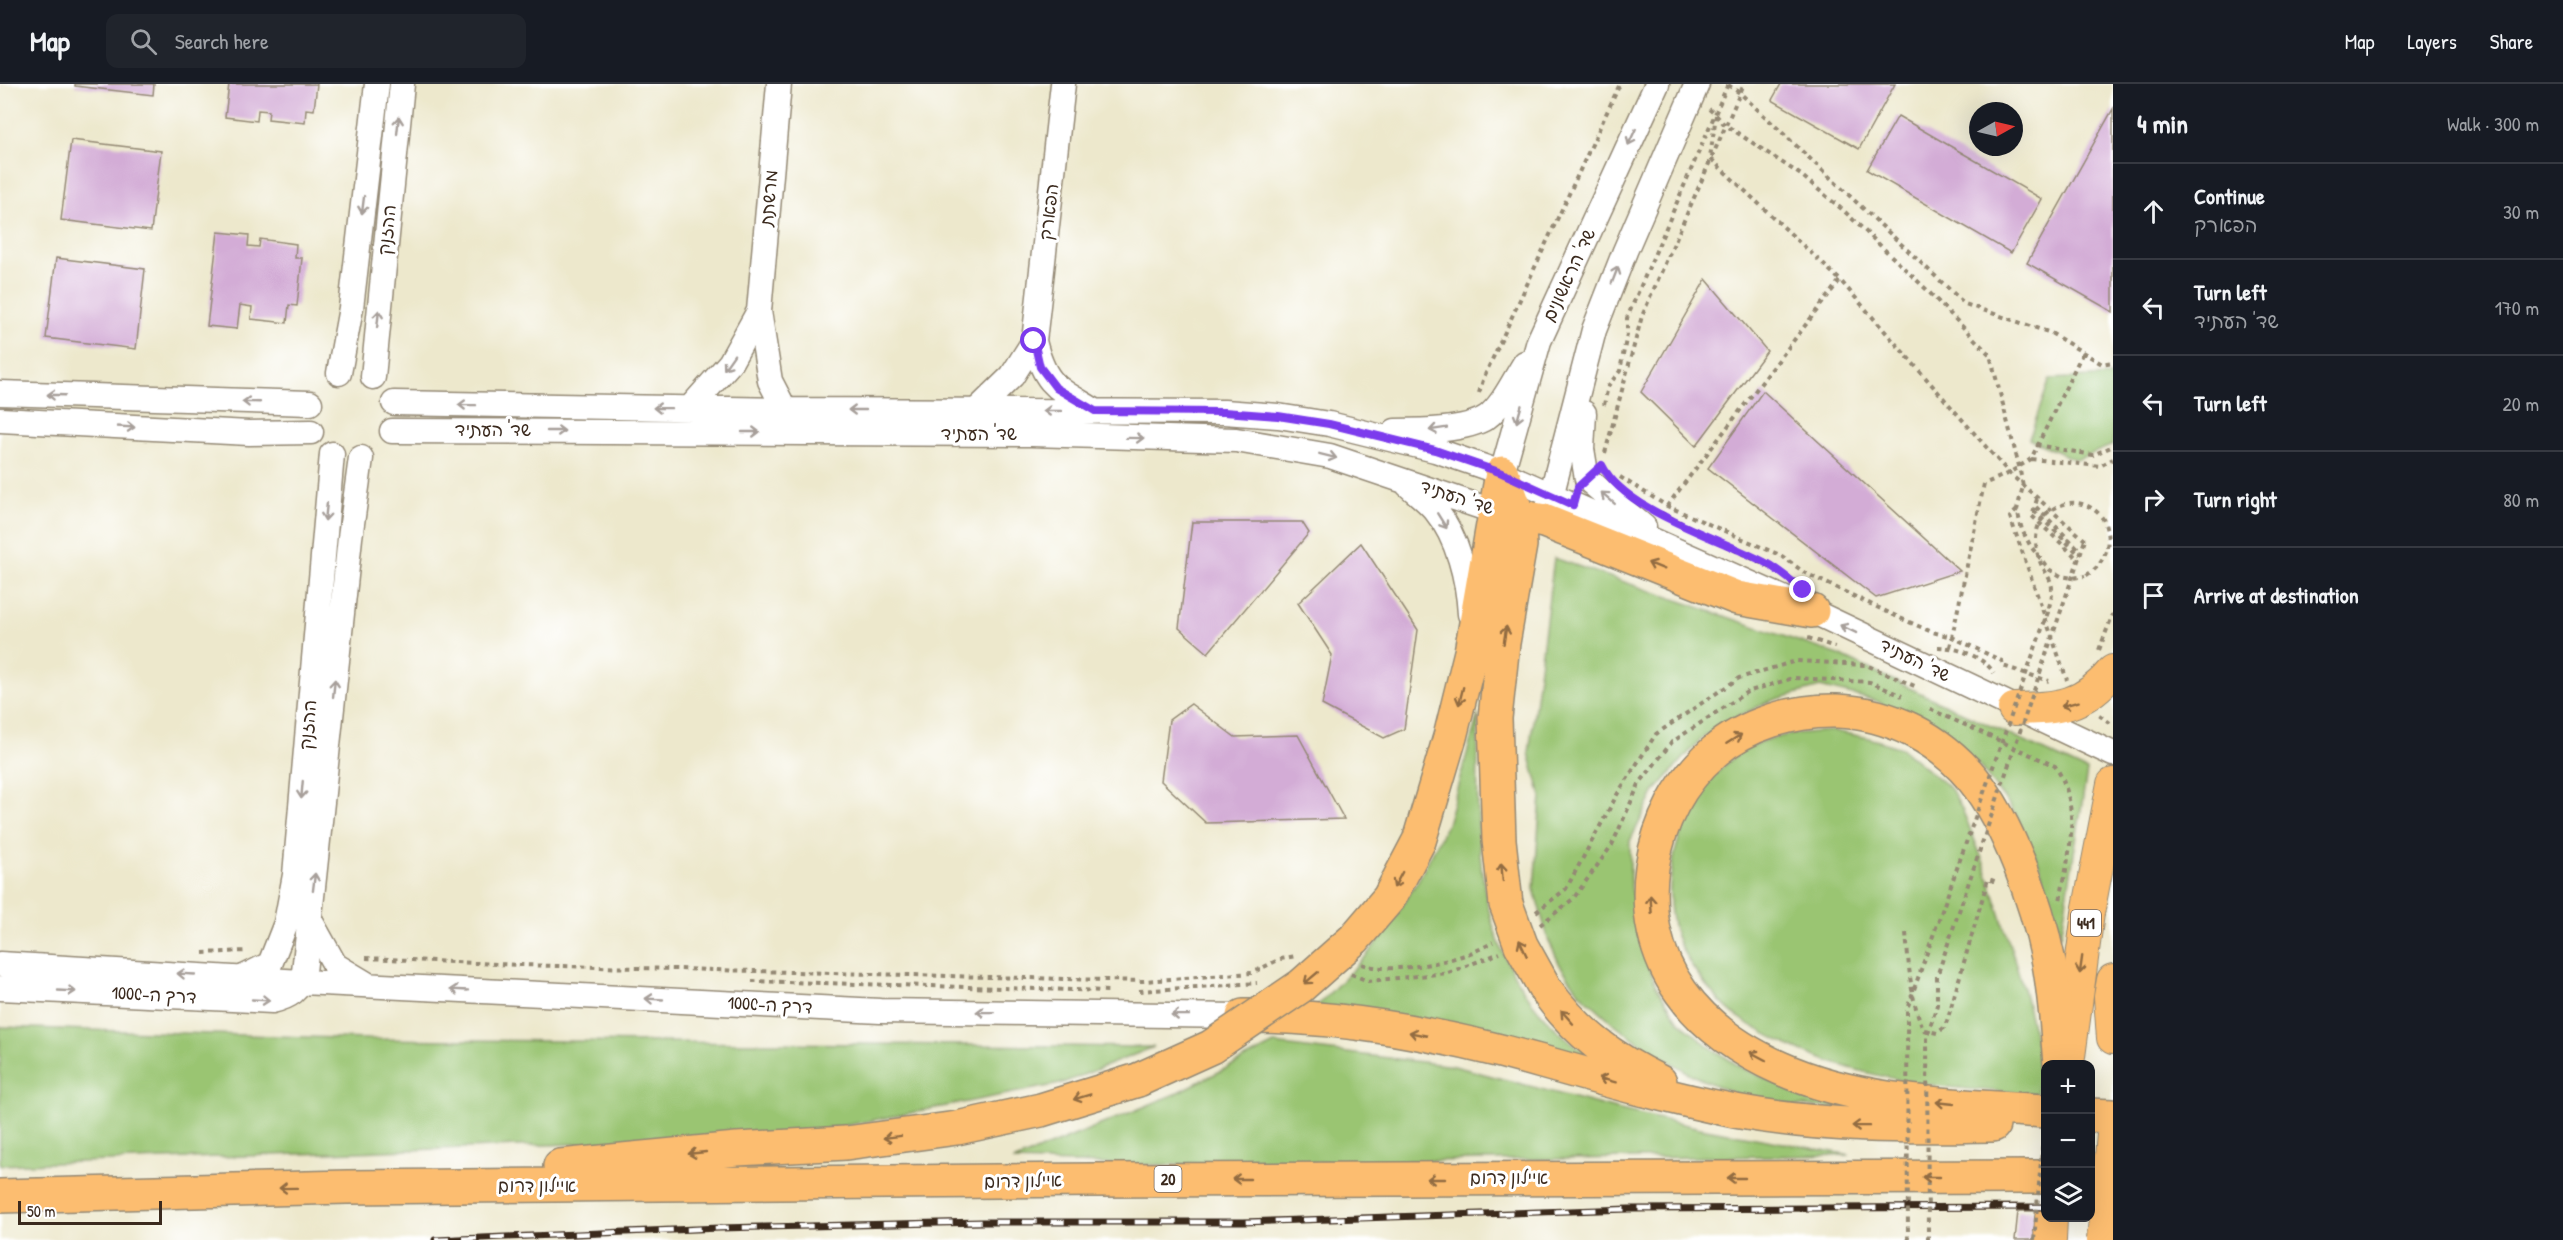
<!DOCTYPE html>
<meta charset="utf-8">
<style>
body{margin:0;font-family:"Patrick Hand","Playpen Sans Hebrew",sans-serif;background:#20242c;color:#f1f3f6}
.controls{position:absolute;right:18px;bottom:18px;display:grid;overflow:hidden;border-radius:12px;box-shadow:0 6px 24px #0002}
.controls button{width:54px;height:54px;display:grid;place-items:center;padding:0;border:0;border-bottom:2px solid #363941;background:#171b24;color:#f1f3f6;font:30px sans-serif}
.compass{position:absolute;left:1969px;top:18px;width:54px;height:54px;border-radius:50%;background:#171b24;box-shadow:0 6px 24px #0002;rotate:82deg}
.scale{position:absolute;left:18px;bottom:15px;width:144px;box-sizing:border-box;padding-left:6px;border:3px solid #3b2a1e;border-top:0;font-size:16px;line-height:21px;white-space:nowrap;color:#3b2a1e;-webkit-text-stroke:4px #fff;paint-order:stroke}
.stop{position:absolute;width:18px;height:18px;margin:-14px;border:4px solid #7c3aed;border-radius:50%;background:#fff}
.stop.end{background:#7c3aed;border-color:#fff;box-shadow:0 2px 6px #0008}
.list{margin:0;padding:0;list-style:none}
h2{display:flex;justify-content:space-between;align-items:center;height:78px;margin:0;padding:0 24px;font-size:26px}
h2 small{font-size:20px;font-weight:400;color:#9ea1a6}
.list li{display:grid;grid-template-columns:39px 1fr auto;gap:18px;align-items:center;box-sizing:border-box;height:96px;padding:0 24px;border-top:2px solid #363941}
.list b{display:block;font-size:22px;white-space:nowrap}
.list p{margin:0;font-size:20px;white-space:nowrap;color:#9ea1a6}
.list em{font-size:20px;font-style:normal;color:#9ea1a6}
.icon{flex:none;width:33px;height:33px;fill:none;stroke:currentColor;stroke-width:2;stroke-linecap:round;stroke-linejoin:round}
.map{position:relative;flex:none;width:2113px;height:1156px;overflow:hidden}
header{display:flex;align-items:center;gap:36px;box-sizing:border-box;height:84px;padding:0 30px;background:#171b24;border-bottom:2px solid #363941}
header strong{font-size:28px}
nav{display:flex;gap:33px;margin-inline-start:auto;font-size:21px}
.search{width:420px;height:54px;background:#20242c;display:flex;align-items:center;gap:15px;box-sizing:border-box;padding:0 21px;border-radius:12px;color:#9ea1a6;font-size:22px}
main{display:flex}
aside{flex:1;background:#171b24}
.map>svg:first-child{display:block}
</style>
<header>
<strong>Map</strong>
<div class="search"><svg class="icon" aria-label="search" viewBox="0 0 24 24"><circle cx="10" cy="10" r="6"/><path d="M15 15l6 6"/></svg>Search here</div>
<nav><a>Map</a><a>Layers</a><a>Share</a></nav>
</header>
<main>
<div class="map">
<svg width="2113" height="1156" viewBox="0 0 2113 1156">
<rect width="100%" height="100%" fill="#fff"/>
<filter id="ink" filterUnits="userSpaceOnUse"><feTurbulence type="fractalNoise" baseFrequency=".0167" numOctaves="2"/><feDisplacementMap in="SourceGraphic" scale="12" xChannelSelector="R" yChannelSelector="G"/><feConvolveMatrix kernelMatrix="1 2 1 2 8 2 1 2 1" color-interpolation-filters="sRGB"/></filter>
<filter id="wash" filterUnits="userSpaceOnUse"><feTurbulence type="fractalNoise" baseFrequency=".008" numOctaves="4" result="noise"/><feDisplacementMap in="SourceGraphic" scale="24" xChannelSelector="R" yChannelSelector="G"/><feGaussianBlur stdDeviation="1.35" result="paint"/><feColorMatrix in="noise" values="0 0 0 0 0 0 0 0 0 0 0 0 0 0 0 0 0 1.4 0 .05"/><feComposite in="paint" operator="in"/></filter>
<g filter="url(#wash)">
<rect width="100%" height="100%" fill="#ede8cc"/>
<path fill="#9ac572" stroke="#6a7848" stroke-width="1.5" d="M2113,292v69l-37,15 -47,-21 21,-60z
M1554,474l285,97 248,116 -26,165 -23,-75 -22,-46 -38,-51 -101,-63 -57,-14 -50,14 -48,23 -23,17 -44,50 -25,50v37l8,57 18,51 23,35 32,27 31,20 41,18 109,25 -112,-6 -42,-10 -44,-19 -50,-30 -32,-24 -32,-29 -20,-28 -12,-26 -14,-50 7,-93 -12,-43z
M1478,631c0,119 -12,236 87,322 15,13 33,23 49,34l-298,-64 50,-51 23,-29 30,-48 28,-55z
M1834,647l35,7 32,10 50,41 11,20 23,57 37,118 17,72 -2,37c-104,-3 -213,-17 -300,-77 -22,-15 -54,-58 -62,-83 -20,-70 20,-168 91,-193 23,-7 45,-8 68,-9z
M0,943l367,12 787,8 -94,37 -268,52 -792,29z
M1274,960l180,22 162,43 84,19 150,27 -718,10 -119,-4 162,-67z"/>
<g id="blocks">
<path fill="#d3acd6" d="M75,0h79l-1,11 -78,-9z
M229,0h88l-3,26 -8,-1 -1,14 -37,-4 1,-8 -11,-1 -1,11 -32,-4z
M1781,0h114l-36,65 -87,-49z
M2113,25v203l-86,-49z
M1898,32l144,83 -31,54 -144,-83z
M71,56l90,11 -10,80 -90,-11z
M218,148l31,3 -1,11 11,1 1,-8 36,5 -1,14h7l-5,48 -8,-1 -2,18 -36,-4 1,-12 -12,-2 -3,24 -30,-3z
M56,174l89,11 -9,80 -90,-11z
M1706,195l61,72 -71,95 -55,-54z
M1763,307l197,180 -84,27 -168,-130z
M1192,438h110l7,11 -101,120 -29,-25z
M1361,459l57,87 -14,99 -20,9 -62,-33 10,-50 -34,-52z
M1191,620l44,33 63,-2 46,84 -138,4 -45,-42 8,-61z
M2018,1127h18l-2,29h-19z"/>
</g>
</g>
<g filter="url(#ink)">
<use href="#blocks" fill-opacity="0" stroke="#948975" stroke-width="1.5"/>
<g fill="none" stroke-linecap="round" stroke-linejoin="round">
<g stroke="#948975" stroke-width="27">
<path id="minor" d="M779,0l-20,227 11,70 15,29
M1034,257c11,45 23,47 61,70
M339,289l12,-65 26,-224
M373,293l29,-293
M0,309l310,10
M394,319l391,7 439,2 54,4 51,8 106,26 67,23 310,138 301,143
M690,324l40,-45 29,-52
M976,327l36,-35 22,-35 29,-257
M1584,329l-2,36 5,30 57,48
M0,336l249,13 62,-1
M392,347l639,3 205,6 94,16 166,56 14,-2
M1395,347c24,0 71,0 92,-14 16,-12 27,-37 38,-54
M1502,389l37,-132 118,-257
M1408,401c9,8 20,16 28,26 22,27 32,68 34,103
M1548,424l46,-178 31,-79 72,-167
M310,836l25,45 30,18
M0,880l302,18 578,29 359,5
M244,893l26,-13 16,-41 9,-48 37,-421
M0,904l272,13c17,-4 28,-10 32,-29l46,-434 11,-80"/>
</g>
<g stroke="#948975" stroke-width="34">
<path id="major" d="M2014,625c45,-1 69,-2 99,-38
M2113,896l-3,17 3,41
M2068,980l20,-151 25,-129
M2050,1156l1,-22"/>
</g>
<g stroke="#948975" stroke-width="36">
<path id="highway" d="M1505,396l13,36 2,29 -17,98 -8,75 4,122 7,64
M1499,439l19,-7 26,5 193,77 75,13
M1354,855l35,-41 30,-57 31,-104 21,-85 31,-179
M1546,906c32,44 65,68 114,92
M1243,932c101,-1 202,19 299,46 64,18 128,36 193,49 86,16 171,16 258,14
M2046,1027c-89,-6 -184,-6 -266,-43 -38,-17 -75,-42 -99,-76 -53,-74 -35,-181 33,-240 32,-28 80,-42 123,-41 53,2 102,27 136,68 35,43 64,125 75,179 7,35 9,71 12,106
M2090,1031l23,1
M560,1082l177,-17 109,-6 111,-15 84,-18 97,-30
M0,1112l347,-9 746,-7 953,-3"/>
</g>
<path stroke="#948975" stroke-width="4" stroke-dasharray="4.5 4.5" stroke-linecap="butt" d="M1728,1l12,8 225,211 86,29 51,31 11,-2
M1709,25l7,6 -6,43 130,122 169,193 76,67
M1716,31l8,9 77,51 43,36 82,78 64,66 29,111 4,20 -6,24 5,20 9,17 19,23 11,6 12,2 12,-2
M1479,309l5,-16 136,-293
M1604,321l4,-19 12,-15 7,-37v-16l101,-234
M2036,361l57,10 20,-9
M1605,369l37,-137 102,-232
M2031,375l69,7 13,-7
M1620,393l47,29 115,50 23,17 95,45 32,14 20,5 50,24 1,5 46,15
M2037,415l-5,17 47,44
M1667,422l173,-226
M2036,423l45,44
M2017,426l-7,7 57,163
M2034,427l46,44
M1661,429l114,57
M1808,554l27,9
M1938,563c19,0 46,10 56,26
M1950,563l34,-163 25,-11 22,-14 52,-107
M2099,566l14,-36
M1930,625l125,57c28,41 13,91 5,135
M2099,631l14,10
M1536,828l30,-23 52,-96 38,-59 83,-56 57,-17 70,4 51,22
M1540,841l33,-26 39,-54 27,-61 33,-42 75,-50 46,-14 77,4 32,14
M1906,849c3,32 4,68 18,97l13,3 7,-5 3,-7 41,-142 9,3
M203,869l44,-2
M366,874l154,7 624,16 108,-8 28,-14 16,-3
M1362,880c30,12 104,-4 131,-22
M1351,890l17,7 80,-8 52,-20
M752,897l359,10
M1139,907l118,-8"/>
<use href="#minor" stroke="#fff" stroke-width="24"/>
<use href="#major" stroke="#fcbd6f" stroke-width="32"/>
<use href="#highway" stroke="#fcbd6f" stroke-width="33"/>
<g stroke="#3b2a1e" stroke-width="7">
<path id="rail" d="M2090,1123h23
M435,1156l285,-12 262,-6h262l385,-13 417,-2"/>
</g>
<use href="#rail" stroke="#fff" stroke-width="4.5" stroke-dasharray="14" stroke-linecap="butt"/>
<g stroke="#948975" stroke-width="34" stroke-linecap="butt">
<path id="major-bridge" d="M2103,1156l10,-105"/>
</g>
<g stroke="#948975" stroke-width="36" stroke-linecap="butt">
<path id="highway-bridge" d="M1506,820l15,41 25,45
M1138,996l73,-33 90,-61 53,-47"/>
</g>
<path stroke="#948975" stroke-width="4" stroke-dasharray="4.5 4.5" stroke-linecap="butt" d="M1908,1156l-1,-231 141,-397c1,-7 5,-16 4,-23 0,-9 -7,-17 -11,-25 -7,-17 -8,-38 6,-51 9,-7 19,-11 30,-10 10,1 20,7 26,16 10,22 4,45 -18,57
M1928,1156l-1,-204 10,-31v-29l148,-436
M2034,1156l12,-134"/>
<use href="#major-bridge" stroke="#fcbd6f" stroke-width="32"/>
<use href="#highway-bridge" stroke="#fcbd6f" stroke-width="33"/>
</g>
<defs><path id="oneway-shaft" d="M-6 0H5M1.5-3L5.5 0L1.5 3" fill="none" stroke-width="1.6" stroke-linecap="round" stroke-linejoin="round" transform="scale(1.5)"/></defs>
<g stroke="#a79f9a">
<use href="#oneway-shaft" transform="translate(398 41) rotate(-84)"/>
<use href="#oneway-shaft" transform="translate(1632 53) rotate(115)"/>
<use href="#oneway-shaft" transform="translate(363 121) rotate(97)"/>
<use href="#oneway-shaft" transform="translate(1615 191) rotate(-69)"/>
<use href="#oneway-shaft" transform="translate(378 235) rotate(-84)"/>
<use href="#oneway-shaft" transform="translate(729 278) rotate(125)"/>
<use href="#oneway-shaft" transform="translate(56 311) rotate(-178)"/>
<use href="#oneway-shaft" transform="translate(251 318) rotate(-178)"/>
<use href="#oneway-shaft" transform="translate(467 321) rotate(-179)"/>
<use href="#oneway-shaft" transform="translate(662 324) rotate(-179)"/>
<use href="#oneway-shaft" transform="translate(857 326) rotate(-180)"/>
<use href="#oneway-shaft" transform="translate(1052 327) rotate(-180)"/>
<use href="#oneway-shaft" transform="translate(1519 330) rotate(106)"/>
<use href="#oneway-shaft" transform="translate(126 343) rotate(3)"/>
<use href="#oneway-shaft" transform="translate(1438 345) rotate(171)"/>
<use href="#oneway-shaft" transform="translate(556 347)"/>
<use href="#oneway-shaft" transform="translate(751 348)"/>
<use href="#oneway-shaft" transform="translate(1135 354) rotate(1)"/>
<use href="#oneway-shaft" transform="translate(1328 372) rotate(14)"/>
<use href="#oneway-shaft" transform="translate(1608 414) rotate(-139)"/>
<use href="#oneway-shaft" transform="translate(326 428) rotate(96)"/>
<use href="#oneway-shaft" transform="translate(1442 437) rotate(58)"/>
<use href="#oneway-shaft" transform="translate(1848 545) rotate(-154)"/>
<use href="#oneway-shaft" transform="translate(334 604) rotate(-84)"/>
<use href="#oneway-shaft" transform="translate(302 706) rotate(95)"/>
<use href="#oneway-shaft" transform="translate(314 798) rotate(-83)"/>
<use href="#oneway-shaft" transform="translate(186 890) rotate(-177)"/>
<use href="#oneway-shaft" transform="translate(459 906) rotate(-177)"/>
<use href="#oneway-shaft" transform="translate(67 907) rotate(3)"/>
<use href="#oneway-shaft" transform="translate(654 915) rotate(-177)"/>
<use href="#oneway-shaft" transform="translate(261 916) rotate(3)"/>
<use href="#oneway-shaft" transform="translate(985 928) rotate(-179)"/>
<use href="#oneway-shaft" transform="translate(1180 931) rotate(-179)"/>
</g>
<g stroke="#926c42">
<use href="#oneway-shaft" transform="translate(1656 482) rotate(-158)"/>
<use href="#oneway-shaft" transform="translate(1505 551) rotate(-81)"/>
<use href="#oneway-shaft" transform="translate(1461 612) rotate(104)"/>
<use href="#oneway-shaft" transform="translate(2070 620) rotate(165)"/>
<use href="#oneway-shaft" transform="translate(1734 655) rotate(-32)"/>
<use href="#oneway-shaft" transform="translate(1502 788) rotate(-95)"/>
<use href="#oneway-shaft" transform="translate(1398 796) rotate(118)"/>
<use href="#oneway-shaft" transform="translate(1651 820) rotate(-94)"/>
<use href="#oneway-shaft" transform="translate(1523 864) rotate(-115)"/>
<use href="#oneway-shaft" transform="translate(2081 881) rotate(98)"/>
<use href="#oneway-shaft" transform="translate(1311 894) rotate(140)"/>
<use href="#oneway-shaft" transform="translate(1567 933) rotate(-132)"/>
<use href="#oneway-shaft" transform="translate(1418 950) rotate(-169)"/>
<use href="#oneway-shaft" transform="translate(1758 972) rotate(-152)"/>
<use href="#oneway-shaft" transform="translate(1607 996) rotate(-165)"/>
<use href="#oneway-shaft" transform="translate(1082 1013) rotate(163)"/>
<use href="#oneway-shaft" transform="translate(1945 1019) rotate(-174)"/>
<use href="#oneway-shaft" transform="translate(1861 1042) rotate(-179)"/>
<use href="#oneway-shaft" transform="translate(892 1053) rotate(173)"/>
<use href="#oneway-shaft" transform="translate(697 1069) rotate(174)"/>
<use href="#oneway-shaft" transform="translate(1931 1093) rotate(180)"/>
<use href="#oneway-shaft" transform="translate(1736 1094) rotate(180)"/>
<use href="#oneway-shaft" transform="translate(1241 1095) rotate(180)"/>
<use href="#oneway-shaft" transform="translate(1436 1095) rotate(180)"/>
<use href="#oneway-shaft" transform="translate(288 1104) rotate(179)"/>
</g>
</g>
<g fill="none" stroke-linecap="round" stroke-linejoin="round" filter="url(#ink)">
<path stroke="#7c3aed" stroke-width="8" d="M1034,257l6,26 16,21 39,23 129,1 54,4 51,8 106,26 67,23 71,32 5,-18 24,-22c22,46 118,73 164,98 13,7 25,18 37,27"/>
</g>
<g text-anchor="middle" stroke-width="6" stroke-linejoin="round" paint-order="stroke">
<g fill="#fff" stroke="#766a62" stroke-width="1.5">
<rect x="2071" y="826" width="30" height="26" rx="4.5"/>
<rect x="1154.5" y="1082" width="27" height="26" rx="4.5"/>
</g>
<g font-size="16" font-weight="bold" fill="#3b2a1e">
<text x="2086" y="845">441</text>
<text x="1168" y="1101">20</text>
</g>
<g font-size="18" fill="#3b2a1e" stroke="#fff">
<text transform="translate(769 114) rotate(-85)" y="6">מרשתת</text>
<text transform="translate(1049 128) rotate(-83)" y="6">הפארק</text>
<text transform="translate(387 146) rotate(-84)" y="6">ההזנק</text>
<text transform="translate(1569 191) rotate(-65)" y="6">שד' הראשונים</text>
<text x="493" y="352">שד' העתיד</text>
<text x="979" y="356">שד' העתיד</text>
<text transform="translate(1457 413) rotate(18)" y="6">שד' העתיד</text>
<text transform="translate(1915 576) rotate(26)" y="6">שד' העתיד</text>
<text transform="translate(308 641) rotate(-85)" y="6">ההזנק</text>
<text transform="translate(154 911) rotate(3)" y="6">דרך ה-1000</text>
<text transform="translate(770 921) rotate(3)" y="6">דרך ה-1000</text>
<text x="1509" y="1100">איילון דרום</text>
<text transform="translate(1023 1097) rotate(-1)" y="6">איילון דרום</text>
<text x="537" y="1108">איילון דרום</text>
</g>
</g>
</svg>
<div class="controls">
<button>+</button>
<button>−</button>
<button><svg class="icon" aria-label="layers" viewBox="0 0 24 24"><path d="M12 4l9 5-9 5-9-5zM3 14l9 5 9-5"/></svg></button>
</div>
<svg class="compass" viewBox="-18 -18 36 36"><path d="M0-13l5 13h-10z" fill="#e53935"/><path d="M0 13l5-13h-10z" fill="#9ea1a6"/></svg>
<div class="scale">50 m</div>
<div class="stop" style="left:1034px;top:257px"></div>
<div class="stop end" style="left:1803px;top:506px"></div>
</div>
<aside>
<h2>4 min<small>Walk · 300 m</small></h2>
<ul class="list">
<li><svg class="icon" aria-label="ahead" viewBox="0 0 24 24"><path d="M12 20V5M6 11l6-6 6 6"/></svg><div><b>Continue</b><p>הפארק</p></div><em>30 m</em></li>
<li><svg class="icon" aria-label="left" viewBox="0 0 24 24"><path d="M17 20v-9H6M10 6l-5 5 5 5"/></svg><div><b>Turn left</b><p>שד' העתיד</p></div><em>170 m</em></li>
<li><svg class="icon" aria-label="left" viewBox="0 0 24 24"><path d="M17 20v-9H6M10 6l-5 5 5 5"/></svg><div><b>Turn left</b></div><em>20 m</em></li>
<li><svg class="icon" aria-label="right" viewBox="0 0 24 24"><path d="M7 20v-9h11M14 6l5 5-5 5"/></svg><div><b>Turn right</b></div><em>80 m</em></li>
<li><svg class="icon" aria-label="arrive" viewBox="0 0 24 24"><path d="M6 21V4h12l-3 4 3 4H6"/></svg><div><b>Arrive at destination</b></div></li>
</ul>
</aside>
</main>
